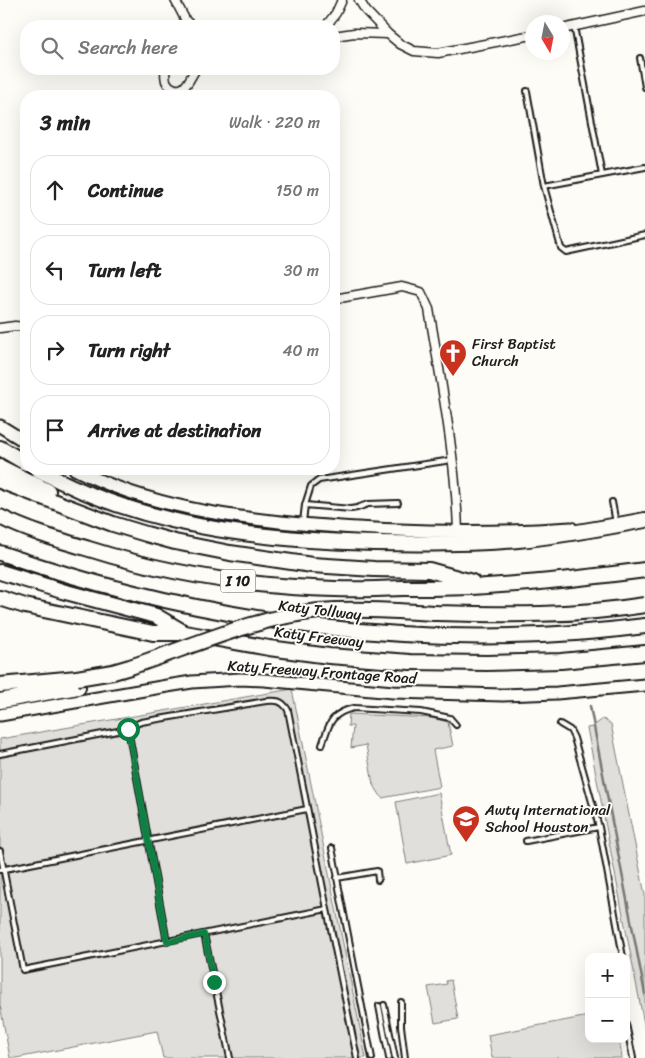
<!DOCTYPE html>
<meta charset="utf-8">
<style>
body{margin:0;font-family:Sriracha,sans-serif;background:#f2f2f2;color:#222}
.controls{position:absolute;right:15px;bottom:15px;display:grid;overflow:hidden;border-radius:10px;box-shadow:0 5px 20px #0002}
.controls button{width:45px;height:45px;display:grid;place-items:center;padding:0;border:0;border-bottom:1px solid #e0e0e0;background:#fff;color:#222;font:25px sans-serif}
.compass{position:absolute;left:525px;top:15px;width:45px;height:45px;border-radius:50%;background:#fff;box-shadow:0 5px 20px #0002;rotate:170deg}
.stop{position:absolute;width:15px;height:15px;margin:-11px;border:4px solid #0b8043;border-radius:50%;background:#fff}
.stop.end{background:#0b8043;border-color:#fff;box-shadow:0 1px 5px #0008}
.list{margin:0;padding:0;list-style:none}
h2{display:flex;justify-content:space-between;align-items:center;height:65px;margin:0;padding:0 20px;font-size:21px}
h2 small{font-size:16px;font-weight:400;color:#767676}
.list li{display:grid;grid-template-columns:32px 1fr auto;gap:15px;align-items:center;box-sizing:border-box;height:70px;margin:0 10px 10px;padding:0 10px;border:1px solid #e0e0e0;border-radius:20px}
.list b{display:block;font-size:19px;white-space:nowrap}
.list em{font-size:16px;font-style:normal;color:#767676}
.icon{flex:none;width:28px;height:28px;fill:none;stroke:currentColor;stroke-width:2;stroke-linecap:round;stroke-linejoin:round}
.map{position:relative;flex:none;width:645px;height:1058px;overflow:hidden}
.search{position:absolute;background:#fff;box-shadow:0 5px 20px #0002;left:20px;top:20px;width:320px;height:55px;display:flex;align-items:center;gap:12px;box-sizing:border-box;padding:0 18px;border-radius:20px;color:#767676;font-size:19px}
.panel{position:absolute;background:#fff;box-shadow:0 5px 20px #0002;left:20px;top:90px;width:320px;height:385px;border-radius:20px}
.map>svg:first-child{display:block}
</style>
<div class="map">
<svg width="645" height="1058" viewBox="0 0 645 1058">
<rect width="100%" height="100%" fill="#fdfcf7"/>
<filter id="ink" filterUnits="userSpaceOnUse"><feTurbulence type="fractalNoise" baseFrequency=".02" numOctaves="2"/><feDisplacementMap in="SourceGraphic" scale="10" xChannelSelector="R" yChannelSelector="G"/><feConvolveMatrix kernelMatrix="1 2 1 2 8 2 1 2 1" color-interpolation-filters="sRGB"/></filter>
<g filter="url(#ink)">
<path fill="#e0dfdb" stroke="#7e7e7c" d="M292,689l74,369h-203l-6,-27 -141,27h-6l-10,-53v-266z
M349,714l83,4 16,4 5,24 -20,4 7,37 -58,11 -9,-14 -7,-39 -15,3 2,-22h-5z
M603,719l8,5 34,171v134l-58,-301 5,-1z
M439,793l12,62 -44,9 -11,-62z
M451,980l7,39 -23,4 -7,-36 19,-3 -1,-3z
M589,1016v23h30l3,19h-130l-4,-23z"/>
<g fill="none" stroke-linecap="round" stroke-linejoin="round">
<path stroke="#797876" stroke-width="2.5" d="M590,706l55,288"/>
<g stroke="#1c1c1c" stroke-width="8">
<path id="lane" d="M574,26l28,149
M640,58l5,29
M527,91l17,95
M645,167l-101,19 17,62 5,4 79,-17
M612,502l4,21
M305,505l6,-19 8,-6 133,-20
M303,522l2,-17 46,4 6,-1 11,-4 30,-1
M560,724l10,6 4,8 25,89 24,130
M128,729l39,213
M322,745c7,-20 8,-32 32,-37l67,4 29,6 6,7
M0,754l128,-25 6,-4 7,-3 125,-21c10,-1 16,-1 22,9l39,199 -304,61 -23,-119
M526,841l73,-14
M332,848l6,30
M0,870l307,-61
M327,909l30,149
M204,934l26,124
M401,1002v24l4,32
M384,1005l11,53
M379,1006l10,52
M626,1024l7,34
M372,1058l-35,-180 40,-7 1,9"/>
</g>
<g stroke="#1c1c1c" stroke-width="11">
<path id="street" d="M175,0l11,21 6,5
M359,0l7,11 22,23
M326,26l10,-13 6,-13
M562,29l83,-18
M334,36l20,-3 34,1 12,10 14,7 24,2 94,-18
M166,69c-1,3 -1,8 0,12 3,7 12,11 18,6 5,-4 8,-13 12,-18
M334,299l68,-12 19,5 8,17c12,73 27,148 29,223
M0,328l15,-2 11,1"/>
</g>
<g stroke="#1c1c1c" stroke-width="15">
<path id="secondary" d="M0,426l26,16
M75,469c74,38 156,49 238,56 86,7 172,9 258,3
M0,715l167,-29 25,-4 48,-3 24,1 129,12 110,3 54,-2 88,-8"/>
</g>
<g stroke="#1c1c1c" stroke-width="18">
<path id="highway" d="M0,448l26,15
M0,467l48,24
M37,469c102,57 222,71 337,74 48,1 96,1 144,-3 43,-4 85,-12 127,-20
M0,481l113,43 33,10 29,8 55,11 82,12 62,4 55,1 43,12
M0,517c28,14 59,23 89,32 79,25 163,38 246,40 23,1 46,0 68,-1 28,0 56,0 84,-2 53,-3 105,-9 158,-16
M0,553c206,71 428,101 645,73
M0,572l62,19 94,25 29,17 84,15 60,8 81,6 77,1 74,-2 84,-8
M0,598l25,8 128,27h31
M0,685l77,-7
M0,701l78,-14"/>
</g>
<use href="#lane" stroke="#fdfcf7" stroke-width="4"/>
<use href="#street" stroke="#fdfcf7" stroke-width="8"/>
<use href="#secondary" stroke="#fdfcf7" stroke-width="11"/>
<use href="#highway" stroke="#fdfcf7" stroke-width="14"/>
<g stroke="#1c1c1c" stroke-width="18" stroke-linecap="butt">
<path id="highway-bridge" d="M77,678l36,-6 17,-5c61,-20 126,-50 189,-56 39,-3 79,0 118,2 69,2 139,3 208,-8"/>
</g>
<use href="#highway-bridge" stroke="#fdfcf7" stroke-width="14"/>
</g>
</g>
<g fill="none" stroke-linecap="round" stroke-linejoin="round" filter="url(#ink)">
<path stroke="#0b8043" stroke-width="6" d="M128,729l39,213 37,-8 10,48"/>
</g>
<defs>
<g id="church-pin" transform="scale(1.4375)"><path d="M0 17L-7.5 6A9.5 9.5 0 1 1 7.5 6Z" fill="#c8321e" stroke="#fdfcf7"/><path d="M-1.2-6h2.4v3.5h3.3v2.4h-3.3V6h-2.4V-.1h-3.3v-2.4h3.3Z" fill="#fff"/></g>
<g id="school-pin" transform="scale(1.4375)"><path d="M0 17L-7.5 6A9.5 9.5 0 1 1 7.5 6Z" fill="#c8321e" stroke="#fdfcf7"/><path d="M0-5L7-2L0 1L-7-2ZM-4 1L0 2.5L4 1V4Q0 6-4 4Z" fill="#fff"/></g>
</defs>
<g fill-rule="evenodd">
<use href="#church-pin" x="453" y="353"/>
<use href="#school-pin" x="466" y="819"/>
</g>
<g text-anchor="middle" stroke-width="4" stroke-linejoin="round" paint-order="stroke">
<rect fill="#fdfcf7" stroke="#605f5e" stroke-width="1" x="220.5" y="569.5" width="35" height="23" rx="4"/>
<g font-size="14" font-weight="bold" fill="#1c1c1c">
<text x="238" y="586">I 10</text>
</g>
<g font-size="15" fill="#1c1c1c" stroke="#fdfcf7" text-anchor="start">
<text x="472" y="349">First Baptist<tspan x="472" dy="17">Church</tspan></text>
<text x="485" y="815">Awty International<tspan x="485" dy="17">School Houston</tspan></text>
</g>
<g font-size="15" fill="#1c1c1c" stroke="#fdfcf7">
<text transform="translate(320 610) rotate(7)" y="5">Katy Tollway</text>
<text transform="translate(319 637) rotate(7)" y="5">Katy Freeway</text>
<text transform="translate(322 672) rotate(4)" y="5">Katy Freeway Frontage Road</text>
</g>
</g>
</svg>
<div class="controls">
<button>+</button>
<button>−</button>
</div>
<svg class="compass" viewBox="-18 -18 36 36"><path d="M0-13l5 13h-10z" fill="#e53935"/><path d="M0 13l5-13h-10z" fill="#767676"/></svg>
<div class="stop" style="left:128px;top:729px"></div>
<div class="stop end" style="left:214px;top:982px"></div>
<div class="search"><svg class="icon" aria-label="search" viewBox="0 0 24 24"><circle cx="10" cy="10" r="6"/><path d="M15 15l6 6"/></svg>Search here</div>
<section class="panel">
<h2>3 min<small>Walk · 220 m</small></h2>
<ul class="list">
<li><svg class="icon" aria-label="ahead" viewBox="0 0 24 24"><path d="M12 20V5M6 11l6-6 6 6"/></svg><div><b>Continue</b></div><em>150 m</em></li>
<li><svg class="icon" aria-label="left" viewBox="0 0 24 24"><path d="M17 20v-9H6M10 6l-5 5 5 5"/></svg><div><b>Turn left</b></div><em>30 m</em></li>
<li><svg class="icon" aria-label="right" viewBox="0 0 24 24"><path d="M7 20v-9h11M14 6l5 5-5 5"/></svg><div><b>Turn right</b></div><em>40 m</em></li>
<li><svg class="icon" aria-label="arrive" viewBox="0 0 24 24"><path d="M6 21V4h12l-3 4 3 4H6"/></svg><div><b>Arrive at destination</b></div></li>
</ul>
</section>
</div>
